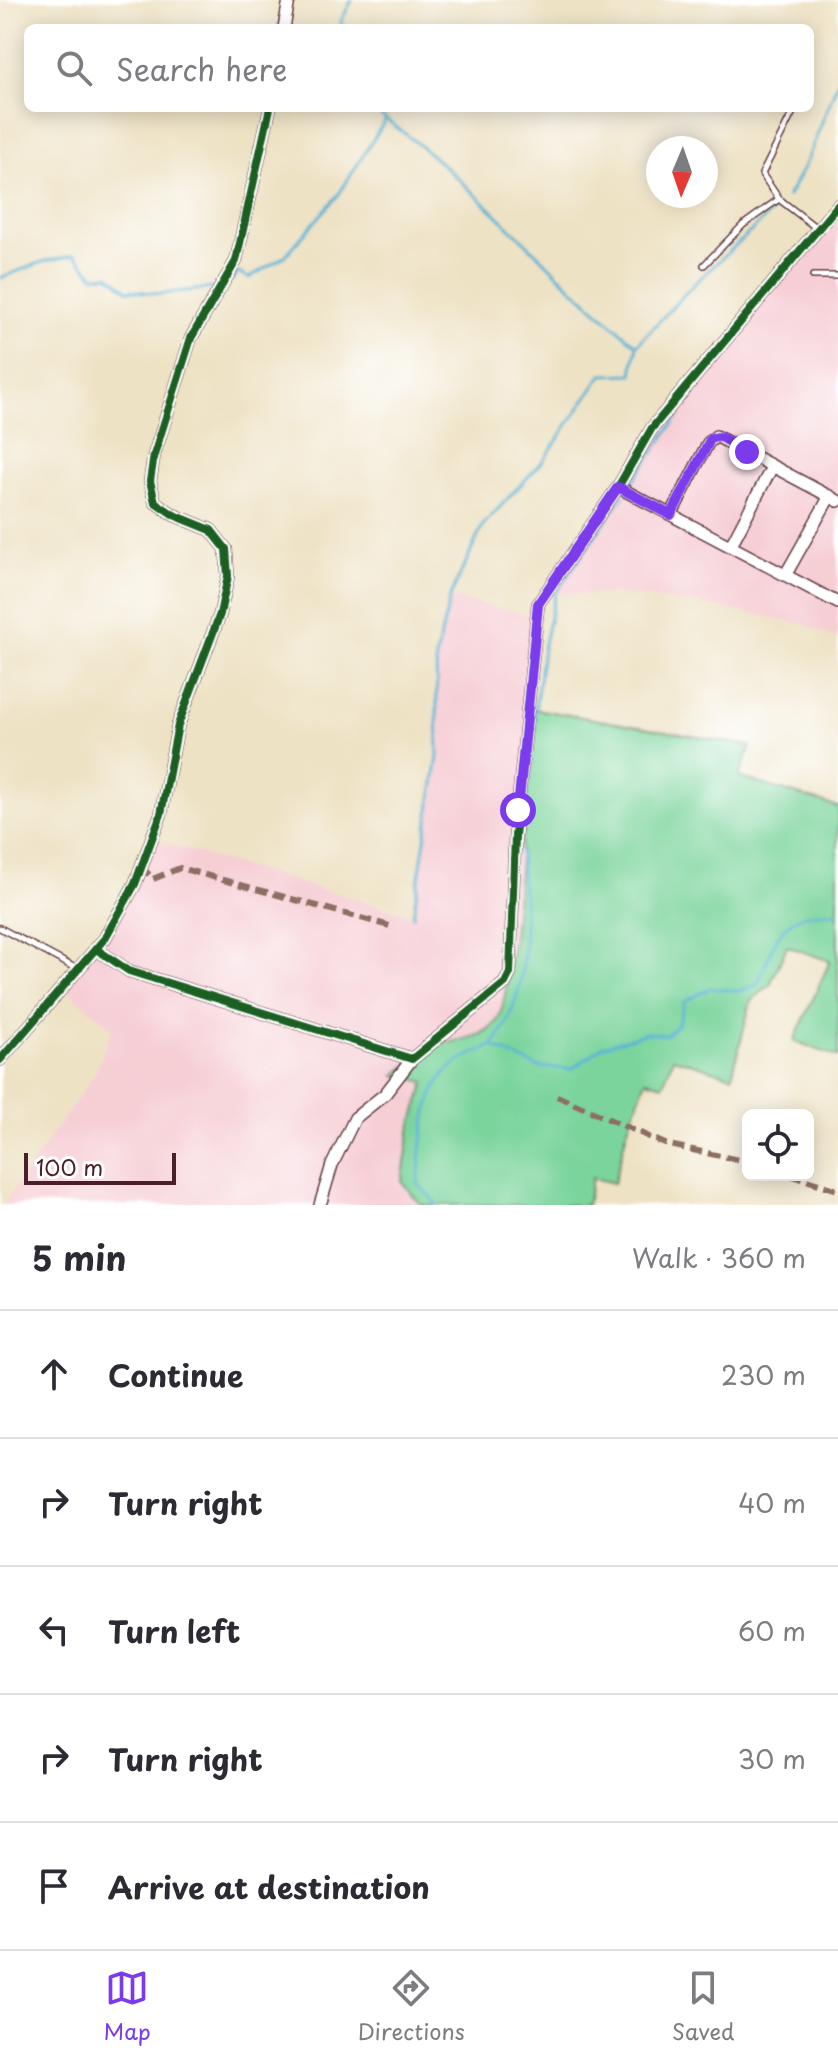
<!DOCTYPE html>
<meta charset="utf-8">
<style>
body{margin:0;font-family:"Playpen Sans",sans-serif;background:#f7f7f7;color:#2b2b33}
.controls{position:absolute;right:24px;bottom:24px;display:grid;overflow:hidden;border-radius:12px;box-shadow:0 4px 20px #0003}
.controls button{width:72px;height:72px;display:grid;place-items:center;padding:0;border:0;border-bottom:2px solid #e1e1e2;background:#fff;color:#2b2b33;font:40px sans-serif}
.compass{position:absolute;left:646px;top:136px;width:72px;height:72px;border-radius:50%;background:#fff;box-shadow:0 4px 20px #0003;rotate:182deg}
.scale{position:absolute;left:24px;bottom:20px;width:152px;box-sizing:border-box;padding-left:8px;border:4px solid #4a1f2b;border-top:0;font-size:22px;line-height:28px;white-space:nowrap;color:#4a1f2b;-webkit-text-stroke:6px #fff;paint-order:stroke}
.stop{position:absolute;width:24px;height:24px;margin:-18px;border:6px solid #7c3aed;border-radius:50%;background:#fff}
.stop.end{background:#7c3aed;border-color:#fff;box-shadow:0 2px 8px #0008}
.list{margin:0;padding:0;list-style:none}
h2{display:flex;justify-content:space-between;align-items:center;height:104px;margin:0;padding:0 32px;font-size:34px}
h2 small{font-size:26px;font-weight:400;color:#7c7c81}
.list li{display:grid;grid-template-columns:52px 1fr auto;gap:24px;align-items:center;box-sizing:border-box;height:128px;padding:0 32px;border-top:2px solid #e1e1e2}
.list b{display:block;font-size:30px;white-space:nowrap}
.list em{font-size:26px;font-style:normal;color:#7c7c81}
.icon{flex:none;width:44px;height:44px;fill:none;stroke:currentColor;stroke-width:2;stroke-linecap:round;stroke-linejoin:round}
.map{position:relative;flex:none;width:838px;height:1205px;overflow:hidden}
.search{position:absolute;background:#fff;box-shadow:0 4px 20px #0003;left:24px;right:24px;top:24px;height:88px;display:flex;align-items:center;gap:20px;box-sizing:border-box;padding:0 28px;border-radius:12px;color:#7c7c81;font-size:30px}
.sheet{height:744px;background:#fff}
nav{display:flex;justify-content:space-around;align-items:center;box-sizing:border-box;height:112px;border-top:2px solid #e1e1e2;background:#fff;font-size:22px;color:#7c7c81}
nav a{display:grid;justify-items:center;gap:4px}
nav .on{color:#7c3aed}
.map>svg:first-child{display:block}
</style>
<div class="map">
<svg width="838" height="1205" viewBox="0 0 838 1205">
<rect width="100%" height="100%" fill="#fff"/>
<filter id="ink" filterUnits="userSpaceOnUse"><feTurbulence type="fractalNoise" baseFrequency=".0125" numOctaves="2"/><feDisplacementMap in="SourceGraphic" scale="16" xChannelSelector="R" yChannelSelector="G"/><feConvolveMatrix kernelMatrix="1 2 1 2 8 2 1 2 1" color-interpolation-filters="sRGB"/></filter>
<filter id="wash" filterUnits="userSpaceOnUse"><feTurbulence type="fractalNoise" baseFrequency=".006" numOctaves="4" result="noise"/><feDisplacementMap in="SourceGraphic" scale="32" xChannelSelector="R" yChannelSelector="G"/><feGaussianBlur stdDeviation="1.8" result="paint"/><feColorMatrix in="noise" values="0 0 0 0 0 0 0 0 0 0 0 0 0 0 0 0 0 1.4 0 .05"/><feComposite in="paint" operator="in"/></filter>
<g filter="url(#wash)">
<rect width="100%" height="100%" fill="#eee2c4"/>
<path fill="#f6cfd5" d="M838,205v434l-33,-14 -97,-20 -92,-11h-61l-8,-3 105,-163z
M450,597l87,20 -22,335 -8,43 -8,25 -22,18 -42,9 -38,28 28,6 -15,50 -8,51 19,23h-418l92,-132 17,-45 -49,-41 42,-49 46,-99 262,77 25,-159 -2,-101z"/>
<path fill="#7ad49b" stroke="#627a63" stroke-width="2" d="M530,708l221,38 -12,31 99,30v250l-44,-16 36,-80 -43,-15 -17,39 -19,16 -19,75 -59,-18 -10,27 -17,-5 -18,48 -14,55 -22,-5 -5,27h-166l-19,-23 8,-51 15,-49 -30,-7c13,-9 26,-23 40,-28 23,-10 43,-5 61,-25 19,-19 30,-270 34,-314z"/>
<g fill="none" stroke-linecap="round" stroke-linejoin="round">
<path stroke="#56b2d4" stroke-width="3" d="M342,28l-1,-7 11,-21
M370,108c99,67 175,163 267,237
M788,196l18,-33 32,-82
M0,278l45,-17 30,-6 19,21 15,-1 19,15 31,4 54,-6
M231,280l8,-7 10,5 36,-22 54,-62 47,-75
M628,488l74,-106
M523,807l20,-159 12,-54 69,-99
M413,916l25,-159 -2,-101 14,-59 33,-72 60,-64 59,-86 30,-1 5,-29 56,-60 85,-79
M492,1046c43,-56 33,-129 28,-196
M438,1205l-20,-21c4,-39 4,-99 40,-122 11,-7 23,-11 34,-16l46,21 34,2 31,-23 44,-13 19,2 12,-11 6,-22 26,-14 30,3 17,-6c20,-46 22,-77 81,-72"/>
</g>
</g>
<g filter="url(#ink)">
<g fill="none" stroke-linecap="round" stroke-linejoin="round">
<g stroke="#633c42" stroke-width="8">
<path id="lane" d="M795,108l-33,66 17,25 40,31
M704,265l39,-40 36,-26
M813,276h25
M0,928l77,41"/>
</g>
<g stroke="#633c42" stroke-width="14">
<path id="street" d="M284,28l5,-28
M618,487l220,116
M671,515l37,-72 8,-7 122,65
M731,545l41,-78
M786,574l44,-78
M96,949l33,22 283,88 93,-76 5,-10 5,-137 23,-232 80,-117 34,-59 186,-223
M0,1060l105,-122 30,-54 26,-70 17,-89 42,-111 8,-38 -2,-27 -15,-19 -37,-15 -19,-13 -5,-21 4,-26 37,-117 45,-77 34,-153
M320,1205l12,-40 23,-47 30,-24 27,-35"/>
</g>
<use href="#lane" stroke="#fff" stroke-width="5"/>
<use href="#street" stroke="#fff" stroke-width="11"/>
<path stroke="#8d6e63" stroke-width="6" stroke-dasharray="12 6" stroke-linecap="butt" d="M141,866l12,13 27,-11 213,59
M557,1096l108,48 83,18
M790,1175l48,15"/>
<g stroke="#fff" stroke-width="13">
<path id="cycleway" d="M96,949l33,22 283,88 93,-76 5,-10 5,-137 23,-232 80,-117 34,-59 186,-223
M0,1060l105,-122 30,-54 26,-70 17,-89 42,-111 8,-38 -2,-27 -15,-19 -37,-15 -19,-13 -5,-21 4,-26 37,-117 45,-77 34,-153"/>
</g>
<use href="#cycleway" stroke="#1b5e20" stroke-width="8"/>
</g>
</g>
<g fill="none" stroke-linecap="round" stroke-linejoin="round" filter="url(#ink)">
<path stroke="#7c3aed" stroke-width="10" d="M518,810l20,-206 80,-117 53,28 40,-77 10,-1 26,15"/>
</g>
</svg>
<div class="controls">
<button><svg class="icon" aria-label="locate" viewBox="0 0 24 24"><circle cx="12" cy="12" r="6"/><path d="M12 2v4M12 18v4M2 12h4M18 12h4"/></svg></button>
</div>
<svg class="compass" viewBox="-18 -18 36 36"><path d="M0-13l5 13h-10z" fill="#e53935"/><path d="M0 13l5-13h-10z" fill="#7c7c81"/></svg>
<div class="scale">100 m</div>
<div class="stop" style="left:518px;top:810px"></div>
<div class="stop end" style="left:747px;top:452px"></div>
<div class="search"><svg class="icon" aria-label="search" viewBox="0 0 24 24"><circle cx="10" cy="10" r="6"/><path d="M15 15l6 6"/></svg>Search here</div>
</div>
<section class="sheet">
<h2>5 min<small>Walk · 360 m</small></h2>
<ul class="list">
<li><svg class="icon" aria-label="ahead" viewBox="0 0 24 24"><path d="M12 20V5M6 11l6-6 6 6"/></svg><div><b>Continue</b></div><em>230 m</em></li>
<li><svg class="icon" aria-label="right" viewBox="0 0 24 24"><path d="M7 20v-9h11M14 6l5 5-5 5"/></svg><div><b>Turn right</b></div><em>40 m</em></li>
<li><svg class="icon" aria-label="left" viewBox="0 0 24 24"><path d="M17 20v-9H6M10 6l-5 5 5 5"/></svg><div><b>Turn left</b></div><em>60 m</em></li>
<li><svg class="icon" aria-label="right" viewBox="0 0 24 24"><path d="M7 20v-9h11M14 6l5 5-5 5"/></svg><div><b>Turn right</b></div><em>30 m</em></li>
<li><svg class="icon" aria-label="arrive" viewBox="0 0 24 24"><path d="M6 21V4h12l-3 4 3 4H6"/></svg><div><b>Arrive at destination</b></div></li>
</ul>
</section>
<nav>
<a class="on"><svg class="icon" aria-label="map" viewBox="0 0 24 24"><path d="M3 6l6-2 6 2 6-2v14l-6 2-6-2-6 2zM9 4v14M15 6v14"/></svg>Map</a>
<a><svg class="icon" aria-label="directions" viewBox="0 0 24 24"><path d="M12 3l9 9-9 9-9-9zM9 14v-3h6M13 9l2 2-2 2"/></svg>Directions</a>
<a><svg class="icon" aria-label="saved" viewBox="0 0 24 24"><path d="M7 4h10v16l-5-4-5 4z"/></svg>Saved</a>
</nav>
